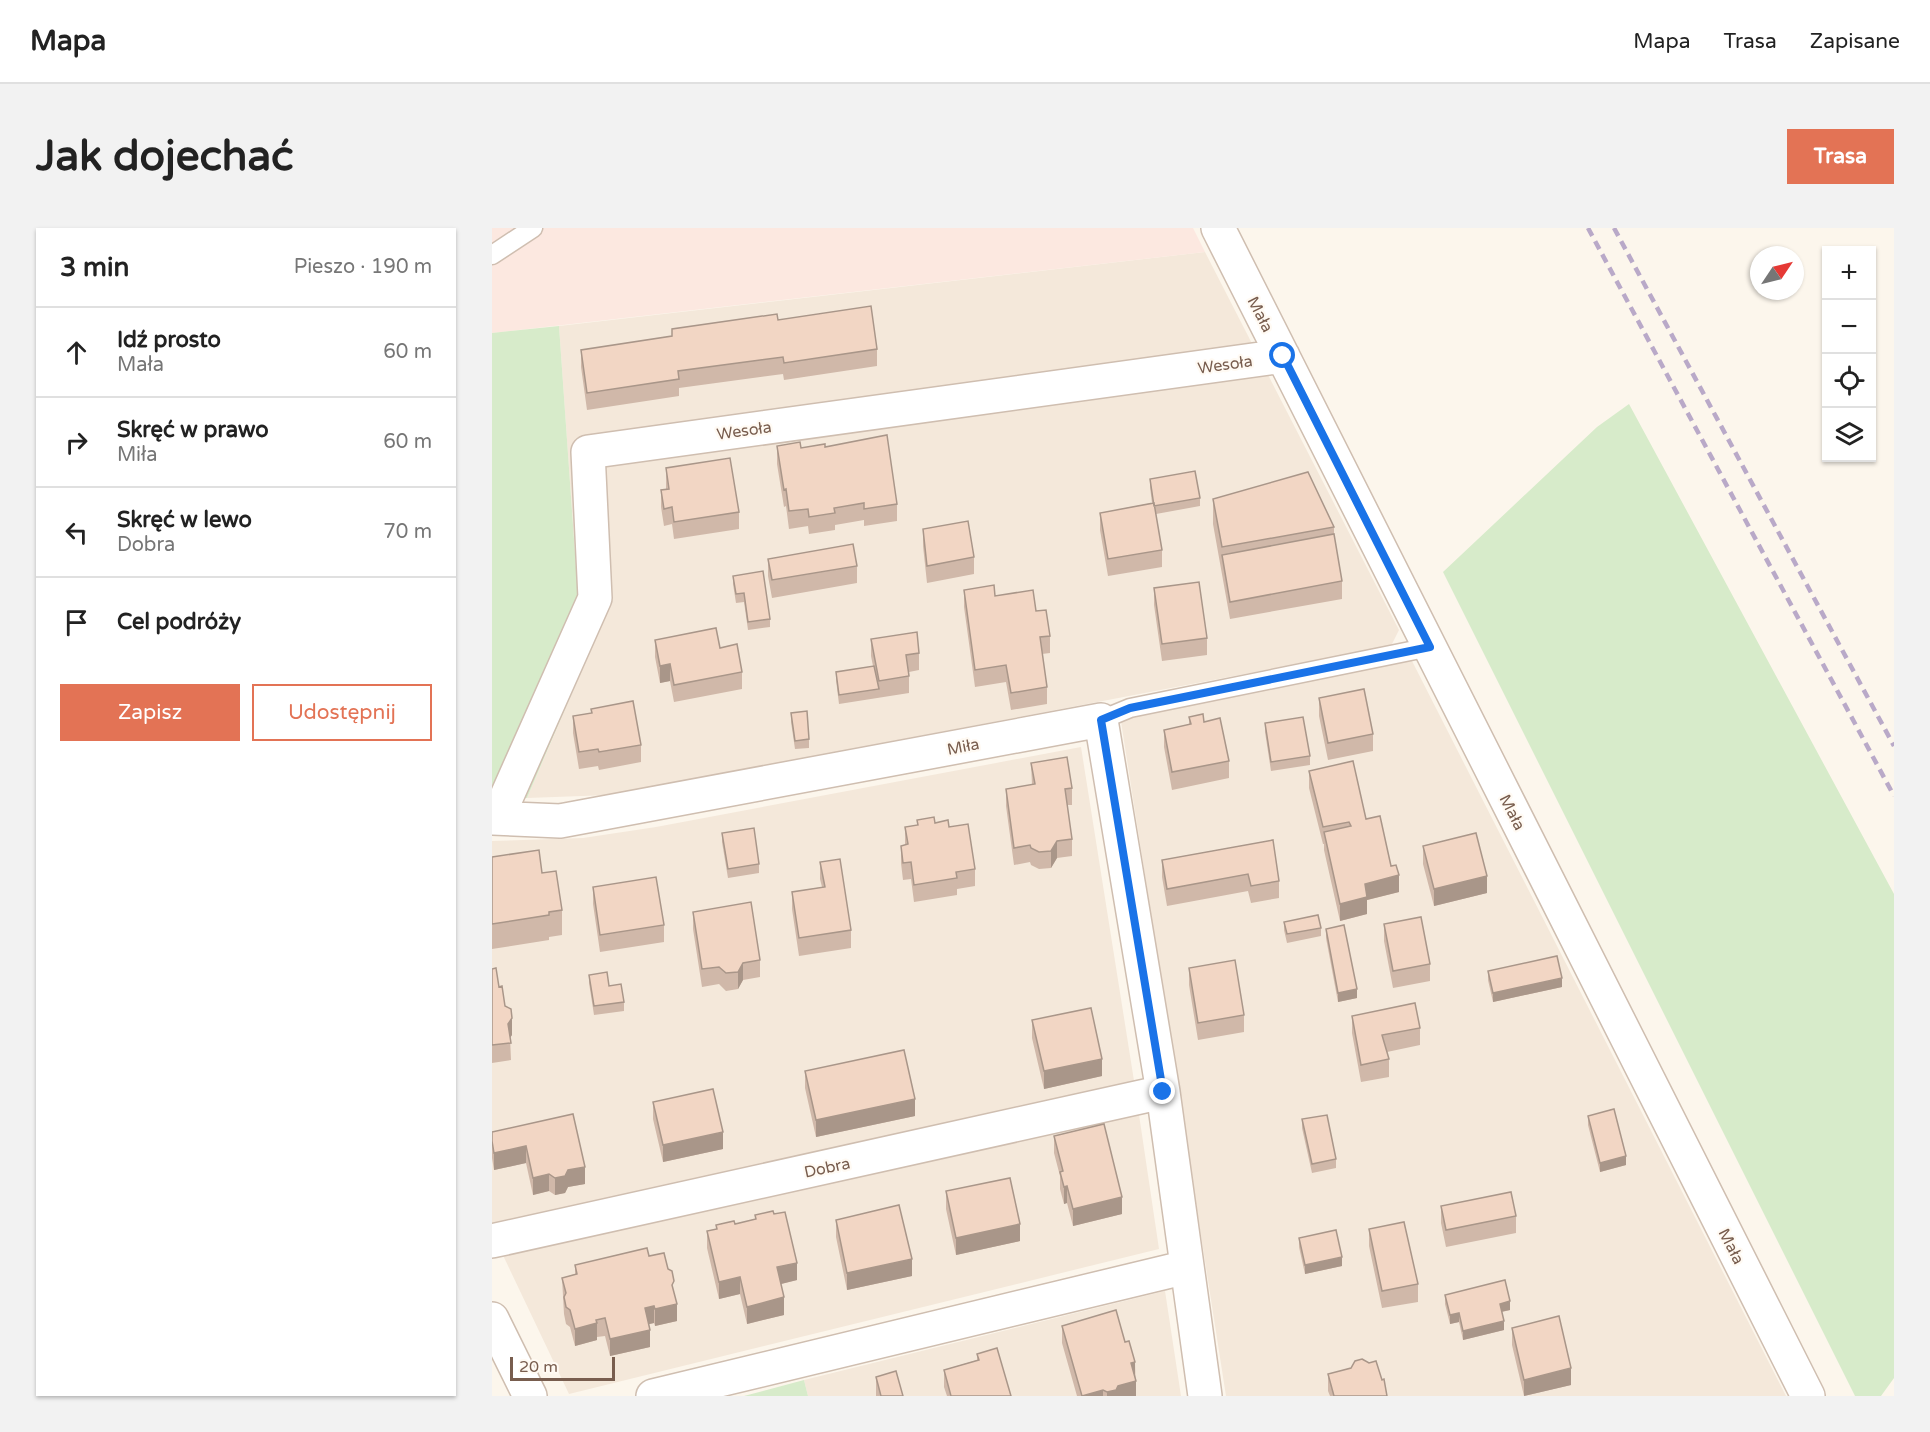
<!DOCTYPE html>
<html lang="pl">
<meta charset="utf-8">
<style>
body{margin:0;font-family:"Varela Round",sans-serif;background:#f2f2f2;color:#222}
.controls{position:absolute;right:18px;top:18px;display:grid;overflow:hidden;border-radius:0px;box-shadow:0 2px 4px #0004}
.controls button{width:54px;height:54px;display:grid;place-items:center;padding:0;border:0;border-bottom:2px solid #e0e0e0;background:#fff;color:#222;font:30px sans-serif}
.compass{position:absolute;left:1258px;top:18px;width:54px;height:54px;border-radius:50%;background:#fff;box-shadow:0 2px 4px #0004;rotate:55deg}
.scale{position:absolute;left:18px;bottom:15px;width:105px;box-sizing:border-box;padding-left:6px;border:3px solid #785d4e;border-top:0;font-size:16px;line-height:21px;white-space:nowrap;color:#785d4e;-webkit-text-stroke:4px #fffaf3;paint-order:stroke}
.stop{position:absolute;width:18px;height:18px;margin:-14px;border:4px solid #1a73e8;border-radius:50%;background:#fff}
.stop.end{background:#1a73e8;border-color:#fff;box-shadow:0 2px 6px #0008}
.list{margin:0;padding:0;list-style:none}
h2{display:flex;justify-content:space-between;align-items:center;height:78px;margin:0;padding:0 24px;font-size:26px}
h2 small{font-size:20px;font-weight:400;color:#767676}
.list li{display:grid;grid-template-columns:39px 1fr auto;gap:18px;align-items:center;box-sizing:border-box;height:90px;padding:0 24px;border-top:2px solid #e0e0e0}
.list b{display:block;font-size:22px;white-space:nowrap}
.list p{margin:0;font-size:20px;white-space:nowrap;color:#767676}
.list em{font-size:20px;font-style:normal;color:#767676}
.actions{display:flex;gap:12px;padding:18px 24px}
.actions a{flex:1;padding:14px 0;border:2px solid #e37355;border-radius:0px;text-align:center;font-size:21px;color:#e37355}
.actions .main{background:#e37355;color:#fff}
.icon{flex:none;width:33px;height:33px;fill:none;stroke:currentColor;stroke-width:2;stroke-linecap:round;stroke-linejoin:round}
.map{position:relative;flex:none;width:1402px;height:1168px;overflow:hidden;border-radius:0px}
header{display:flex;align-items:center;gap:36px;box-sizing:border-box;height:84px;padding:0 30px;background:#fff;border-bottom:2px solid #e0e0e0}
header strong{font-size:28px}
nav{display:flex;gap:33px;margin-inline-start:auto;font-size:21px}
.intro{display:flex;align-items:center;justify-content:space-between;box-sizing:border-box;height:144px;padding:0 36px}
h1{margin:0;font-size:42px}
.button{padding:15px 27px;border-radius:0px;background:#e37355;color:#fff;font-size:21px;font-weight:700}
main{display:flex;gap:36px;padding:0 36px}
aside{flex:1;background:#fff;border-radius:0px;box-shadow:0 2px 4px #0004}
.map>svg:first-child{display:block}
</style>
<header>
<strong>Mapa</strong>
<nav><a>Mapa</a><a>Trasa</a><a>Zapisane</a></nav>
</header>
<div class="intro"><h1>Jak dojechać</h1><a class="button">Trasa</a></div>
<main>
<aside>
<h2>3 min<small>Pieszo · 190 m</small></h2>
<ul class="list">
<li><svg class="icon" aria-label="ahead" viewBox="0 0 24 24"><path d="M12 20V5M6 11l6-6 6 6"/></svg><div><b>Idź prosto</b><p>Mała</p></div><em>60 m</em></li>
<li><svg class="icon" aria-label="right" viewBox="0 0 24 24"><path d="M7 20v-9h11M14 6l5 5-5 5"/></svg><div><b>Skręć w prawo</b><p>Miła</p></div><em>60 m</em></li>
<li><svg class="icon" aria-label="left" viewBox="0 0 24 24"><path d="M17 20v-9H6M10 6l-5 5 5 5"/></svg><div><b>Skręć w lewo</b><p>Dobra</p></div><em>70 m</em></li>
<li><svg class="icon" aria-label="arrive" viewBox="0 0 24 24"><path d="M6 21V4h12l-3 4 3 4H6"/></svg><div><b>Cel podróży</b></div></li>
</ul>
<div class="actions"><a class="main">Zapisz</a><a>Udostępnij</a></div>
</aside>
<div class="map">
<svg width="1402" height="1168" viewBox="0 0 1402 1168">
<rect width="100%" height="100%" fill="#fcf6ec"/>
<path fill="#f4e8da" d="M713,24l194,378 -8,16 -781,149 -83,3 85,-198 -34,-4 -19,-270z
M920,433l374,735h-560l-106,-681 137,-29z
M589,519l54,340 -643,142v-388l91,-3 73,-11z
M646,880l21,141 -590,145 -69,-145z
M673,1063l16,105h-373l-4,-16z"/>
<path fill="#fce8e0" d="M0,0h701l12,24 -713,81z"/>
<path fill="#d7ebca" d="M67,98l19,270 34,3 -85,199 -35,-2v-463z
M1137,176l265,490v484l-13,18h-26l-412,-824 154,-145z
M312,1152l4,16h-64z"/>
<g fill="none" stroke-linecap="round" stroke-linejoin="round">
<g stroke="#cfbeb0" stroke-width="21">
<path id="lane" d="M0,27l41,-27
M609,492l29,-12 300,-61"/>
</g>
<g stroke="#cfbeb0" stroke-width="36">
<path id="street" d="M726,0l590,1168
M0,584l10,-5 93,-209 -7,-146 695,-96
M0,590l68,3 541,-101 62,372 42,304
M0,1013l671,-149
M0,1091l38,77
M161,1168l534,-129"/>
</g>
<use href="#lane" stroke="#fff" stroke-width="18"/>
<use href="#street" stroke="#fff" stroke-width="33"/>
<path stroke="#b9a9c8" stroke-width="4.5" stroke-dasharray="9 6" stroke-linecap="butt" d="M1096,0l306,568
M1122,0l280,518"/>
</g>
<path fill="#d0b8a9" d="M286,92l99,29v17l-93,14 -1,-6 -104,14v8l-92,14 -6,-43v-17z
M285,218l24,2 24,-1 72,57v17l-33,5v-6l-29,5v5l-26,4 -1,-8 -19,3 -3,-23 -2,1 -7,-43z
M174,240l73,44v17l-65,10 -2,-15 -8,2 -3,-19v-17l5,-1z
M658,251l50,19v8l-44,8 6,36v17l-54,9 -8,-46v-17l52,-10 -2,-16z
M721,271l121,28v7l8,47v18l-112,20 -17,-95z
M431,301l51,28v17l-47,9 -4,-37z
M276,331l89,7v17l-85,15 -4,-22z
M241,348l37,43v8l-22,3 -4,-28 -8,1 -3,-19z
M662,360l53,50v17l-45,6 -8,-56z
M472,362l31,6 41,15 14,25v17l-8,1 5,33v17l-36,6 -5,-28 -31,5 -11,-80z
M379,411l48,14v17l-10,2v21l-70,11 -3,-24v-8l37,-6 -2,-10z
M163,412l65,8 22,24v17l-68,13 -4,-21 -10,2 -5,-26z
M827,470l54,36v17l-45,9 -9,-44z
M99,481l50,36v17l-42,8 -1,-4 -19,3 -6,-36v-17l18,-3z
M299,485l18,26v9l-14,1 -4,-27z
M697,489l15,5 25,39v17l-57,12 -8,-43v-17l25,-5z
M773,495l45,33v9l-39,6 -6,-39z
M539,535l41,25v17h-5l5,34v17l-15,2 -6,10 -12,1 -8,-4 -1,-3 -16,3 -8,-59v-17l26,-4z
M817,543l57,48 25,47 8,26 -32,8v14l-27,7 -16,-71v-6h-1l-14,-56z
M425,592l18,3 14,4 26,42v17l-18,3v6l-43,7 -3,-23 -8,1 -2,-17v-17l4,-1v-18l12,-2z
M230,605l37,31v9l-31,5 -6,-36z
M781,612l6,41v17l-28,5 -3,-12 -81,15 -5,-29v-17z
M931,618l64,47 -53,13 -11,-42z
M0,629l50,16 20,37v25l-13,2v3l-57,9z
M328,634l31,68v18l-52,8 -7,-47v-17l30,-5 -2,-8z
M101,659l71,38v17l-64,10 -7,-48z
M201,684l67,48v17l-17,3 -5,9 -12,2 -7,-7 -17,3 -9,-58z
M792,694l37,6v8l-34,7 -3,-13z
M892,696l46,40v17l-37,7 -9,-47z
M834,701l31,69 -19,4 -12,-64z
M697,740l55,47v17l-46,8 -9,-55z
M0,741l13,37 7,29 -2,2 1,23 -19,3z
M996,743l74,16 -69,15 -5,-22z
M97,747l20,11 15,16v9l-30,4 -5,-32z
M860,788l68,12v17l-33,7 2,7v18l-28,5 -9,-49z
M540,792l70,56 -58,13 -12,-51z
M313,843l110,45 -99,21 -11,-49z
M161,874l70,47 -60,13 -10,-43z
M81,886l12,70 -17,3 -3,6 -10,2 -6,-4 -16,4 -7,-32 -32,7 -2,-12v-26z
M1096,888l38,49 -26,7 -12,-47z
M810,891l34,40v9l-24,5 -10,-45z
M562,908l68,78 -49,12 -6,-23 -3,1 -4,-15v-13l-6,-23z
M454,963l74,50 -64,14 -10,-46z
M949,978l75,10v17l-70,14 -5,-24z
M263,987l42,65 -16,4 3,31 -37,9 -7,-30 -21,5 -12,-51v-17l48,-12z
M344,992l76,56 -65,14 -11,-53z
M877,1001l49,55v18l-36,6 -13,-62z
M807,1010l43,28 -37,8 -6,-27z
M157,1028l25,37 3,28 -22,5 -1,-3 -5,1 1,23 -40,9 -5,-20 -8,1v3l-22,6 -5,-19 -4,-3 -2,-10 -2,-36 13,-4v-9z
M953,1067l65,15 -8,2 2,18 -41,10 -4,-18 -9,2 -5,-20z
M570,1098l63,16 10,20 1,34h-59l-15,-53z
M1020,1100l59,57 -47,11 -12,-51z
M485,1126l34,42h-64l-3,-9v-17l33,-10z
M836,1146l59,22h-57l-2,-5z
M384,1149l27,19h-27z"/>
<path fill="#a99689" d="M178,436v17l-10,2v-17z
M565,613v17l-6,10v-17z
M907,647v17l-32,8v14l-27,7v-17l25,-20z
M995,648v17l-53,13v-17z
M251,735v17l-5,9v-17z
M1070,750v9l-69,15v-9z
M865,761v9l-19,4v-9z
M20,790v17l-4,6v-17z
M610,831v17l-58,13v-18z
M423,871v17l-99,21v-17z
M231,904v17l-60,13v-17z
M34,918v17l-32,7v-17z
M1134,928v9l-26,7v-9z
M93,939v17l-17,3 -3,6 -10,2v-17l13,-8z
M57,946v17l-16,4v-17z
M575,958v17l-3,1v-17z
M630,969v17l-49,12v-17z
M528,996v17l-64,14v-17z
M850,1029v9l-37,8v-9z
M420,1031v17l-65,14v-17z
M305,1035v17l-20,5v-18z
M248,1049v17l-21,5v-17z
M292,1069v18l-37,9v-17z
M1018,1073v9l-10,2v-8z
M185,1076v17l-22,5v-17z
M162,1078v17l-9,2v-17z
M967,1085v9l-9,2v-9z
M1012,1093v9l-41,10v-9z
M105,1095v17l-22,6v-17z
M158,1102v17l-40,9v-17z
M643,1134v17l-4,-16z
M1079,1140v17l-47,11v-16z
M644,1153v15h-29v-4l11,-6z
M611,1162v6h-21z"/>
<path fill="#f2d6c4" stroke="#a99689" stroke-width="1.5" d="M379,78l6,43 -93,14 -1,-6 -105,14 1,8 -92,14 -6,-43 91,-14v-7l105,-15 1,6z
M395,207l10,69 -33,5v-6l-30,5 1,5 -26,4 -1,-8 -19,2 -3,-22 -2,1 -7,-44 23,-4 1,6 24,-4v3z
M238,230l9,54 -65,10 -2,-15 -8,2 -3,-19 8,-1 -3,-21z
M703,243l5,27 -46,8 -4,-27z
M816,244l26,55 -112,20 -9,-48z
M662,275l8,47 -54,9 -8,-46z
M476,293l6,36 -47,9 -4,-37z
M842,306l8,47 -112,21 -8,-47z
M361,316l4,22 -85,14 -4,-21z
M271,343l7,48 -22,3 -4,-29 -8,1 -3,-18z
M707,354l8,56 -45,6 -8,-56z
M502,357l1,11 38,-6 3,21 10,-1 4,26 -10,1 7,50 -36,6 -5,-28 -31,5 -11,-80z
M224,400l4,20 17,-4 5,28 -68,13 -4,-21 -10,2 -5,-26z
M425,404l2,21 -13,2 3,21 -30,5 -8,-42z
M382,438l5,23 -40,6 -3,-23z
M872,461l9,45 -45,9 -9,-45z
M141,473l8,44 -42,7 -1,-3 -19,3 -6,-36 19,-3 -1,-4z
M315,483l2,28 -14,2 -4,-28z
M711,486l1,8 16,-4 9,43 -57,11 -8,-42 27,-6 -2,-7z
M811,489l7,39 -39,6 -6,-39z
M575,529l5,31 -7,1 7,50 -15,2 -6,10 -12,1 -8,-4 -1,-3 -16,3 -8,-59 29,-5 -4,-21z
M861,533l13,58 14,-3 11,50 5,-1 3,10 -34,9 2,13 -27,7 -16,-72 27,-6 -2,-4 -26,5 -14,-56z
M442,589l1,6 13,-3 1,7 19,-3 7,45 -19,3 1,6 -43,7 -3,-23 -8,1 -2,-17 7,-2 -3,-17 13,-2 -1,-5z
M262,600l5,36 -31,5 -6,-36z
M984,605l11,43 -53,13 -11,-43z
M781,612l6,41 -28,5 -3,-12 -81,15 -5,-29z
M47,622l3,23 14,-2 6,39 -13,2v3l-57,9v-67z
M348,631l11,71 -52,8 -7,-46 33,-5 -5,-25z
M164,649l8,48 -64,10 -7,-48z
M259,674l9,58 -17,3 -5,9 -12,1 -7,-6 -17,2 -9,-57z
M826,687l3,13 -34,6 -3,-12z
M929,689l9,47 -37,7 -9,-47z
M852,697l13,64 -19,4 -12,-64z
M1065,728l5,22 -69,15 -5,-22z
M743,732l9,55 -46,8 -9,-55z
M4,740l3,19 3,-1 3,20 6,3 1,9 -4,6 3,19 -19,2v-76z
M115,744l2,14 12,-2 3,18 -30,4 -5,-31z
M923,775l5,25 -38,7 7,24 -28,6 -9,-49z
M599,780l11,51 -58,12 -12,-51z
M412,822l11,49 -99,21 -11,-49z
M221,861l10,43 -60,13 -10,-43z
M1122,881l12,47 -26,7 -12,-47z
M81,886l12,53 -17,3 -3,6 -10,2 -6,-4 -16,4 -7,-32 -32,7 -2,-12v-9z
M835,887l9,44 -24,5 -10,-45z
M612,896l18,73 -49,12 -6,-23 -3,1 -4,-15 3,-1 -9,-35z
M518,950l10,46 -64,14 -10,-47z
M1019,964l5,24 -70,14 -5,-24z
M407,977l13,54 -65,14 -11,-53z
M281,983l1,3 11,-2 12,51 -20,4 7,30 -37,10 -7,-30 -21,5 -12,-51 10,-2 -1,-4 18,-4 1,3 21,-5 -1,-4z
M912,994l14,62 -36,7 -13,-62z
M844,1002l6,27 -37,8 -6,-27z
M155,1020l2,8 15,-3 4,16 4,2 2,10 -2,4 5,19 -22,5 -1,-3 -9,2 5,22 -40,9 -5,-21 -9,2 1,3 -22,6 -5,-19 -4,-3 -2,-10 2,-4 -4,-15 15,-4 -2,-9z
M1013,1052l5,21 -10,3 4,17 -41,10 -4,-18 -9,2 -5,-20z
M624,1082l9,32 4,-1 6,21 -4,1 5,18 -18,5 -2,4 -9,2 -4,-2 -21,6 -20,-70z
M1067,1088l12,52 -47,12 -12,-52z
M505,1120l14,48h-60l-7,-26 35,-10 -2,-6z
M870,1131l7,4 7,-2 6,19 2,-1 3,17h-53l-6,-22 23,-6 4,-7z
M404,1143l7,25h-22l-5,-19z"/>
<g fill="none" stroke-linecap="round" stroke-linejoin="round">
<path stroke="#1a73e8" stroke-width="8" d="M671,864l-62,-372 29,-12 300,-61 -147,-291"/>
</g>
<g text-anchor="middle" stroke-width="4.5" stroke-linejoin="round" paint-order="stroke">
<g font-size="16" fill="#785d4e" stroke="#fffaf3">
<text transform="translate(769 86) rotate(63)" y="6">Mała</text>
<text transform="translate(733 136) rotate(-8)" y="6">Wesoła</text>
<text transform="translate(252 202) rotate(-8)" y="6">Wesoła</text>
<text transform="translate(471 518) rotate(-11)" y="6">Miła</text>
<text transform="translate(1021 584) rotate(63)" y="6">Mała</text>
<text transform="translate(335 939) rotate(-12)" y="6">Dobra</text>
<text transform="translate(1240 1018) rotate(63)" y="6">Mała</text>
</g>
</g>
</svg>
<div class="controls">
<button>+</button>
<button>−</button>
<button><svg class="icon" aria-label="locate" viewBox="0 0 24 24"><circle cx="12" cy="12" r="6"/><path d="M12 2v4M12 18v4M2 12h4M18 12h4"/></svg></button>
<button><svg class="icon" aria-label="layers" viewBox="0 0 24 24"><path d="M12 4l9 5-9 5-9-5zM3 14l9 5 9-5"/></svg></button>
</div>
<svg class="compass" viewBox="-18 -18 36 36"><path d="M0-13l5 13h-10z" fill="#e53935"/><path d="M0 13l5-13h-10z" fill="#767676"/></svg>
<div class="scale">20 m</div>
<div class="stop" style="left:791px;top:128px"></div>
<div class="stop end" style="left:671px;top:864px"></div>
</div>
</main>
